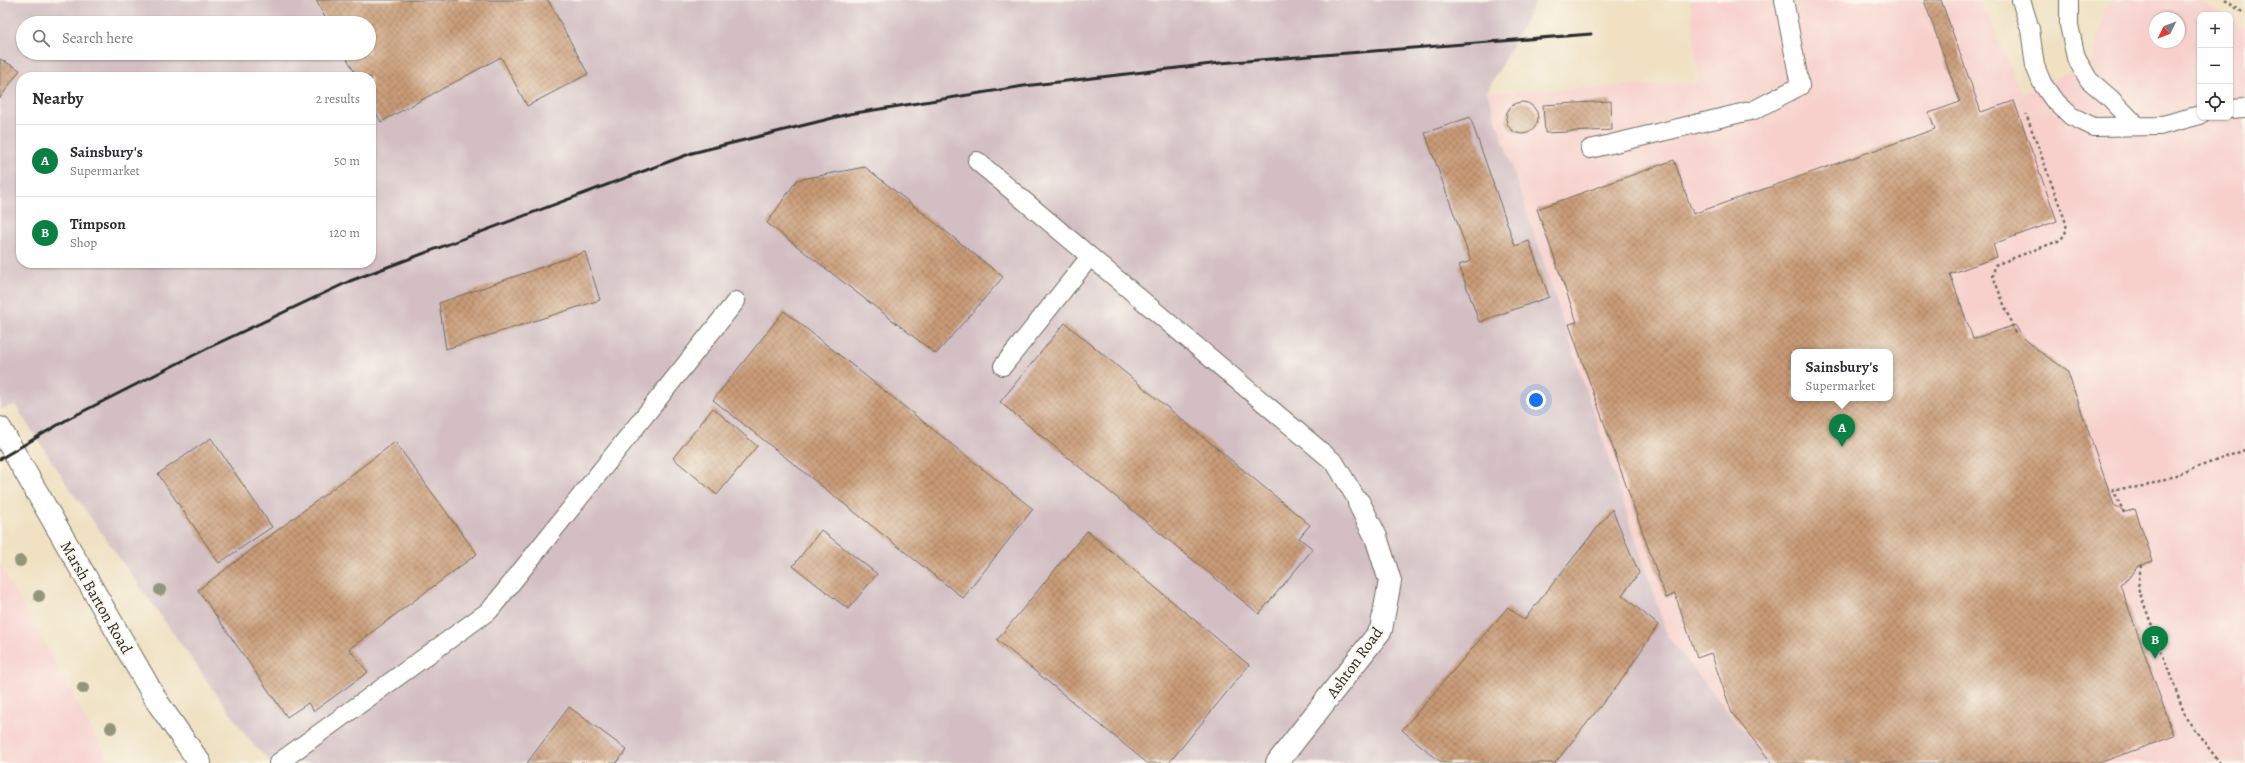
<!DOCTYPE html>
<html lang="en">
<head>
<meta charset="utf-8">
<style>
	:root { --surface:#fff; --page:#f7f7f7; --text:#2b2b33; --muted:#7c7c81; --line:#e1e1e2; --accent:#0b8043 }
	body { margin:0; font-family:Alegreya,serif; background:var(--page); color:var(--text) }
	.controls { position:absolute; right:12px; top:12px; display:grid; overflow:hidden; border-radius:8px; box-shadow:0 1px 3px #0004 }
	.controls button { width:36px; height:36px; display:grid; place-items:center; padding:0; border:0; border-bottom:1px solid var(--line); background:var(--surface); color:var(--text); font:20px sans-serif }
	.compass { position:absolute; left:2149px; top:12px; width:36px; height:36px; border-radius:50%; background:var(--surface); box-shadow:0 1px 3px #0004; rotate:227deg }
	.you { position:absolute; left:1536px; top:400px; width:14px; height:14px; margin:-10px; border:3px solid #fff; border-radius:50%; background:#1a73e8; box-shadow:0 0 0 6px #1a73e833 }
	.badge { display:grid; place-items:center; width:26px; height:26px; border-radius:50%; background:var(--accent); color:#fff; font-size:13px; font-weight:700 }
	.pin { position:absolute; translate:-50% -33px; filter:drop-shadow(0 1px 2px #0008) }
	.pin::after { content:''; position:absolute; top:21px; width:14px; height:12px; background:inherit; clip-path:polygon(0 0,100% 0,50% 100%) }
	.popup { position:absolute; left:1791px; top:349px; width:102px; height:52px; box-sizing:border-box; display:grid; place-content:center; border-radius:8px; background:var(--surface); filter:drop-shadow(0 1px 3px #0005); font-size:13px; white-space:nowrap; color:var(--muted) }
	.popup b { font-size:15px; color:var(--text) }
	.popup::after { content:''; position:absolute; left:50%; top:100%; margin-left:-8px; border:8px solid transparent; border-top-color:var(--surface) }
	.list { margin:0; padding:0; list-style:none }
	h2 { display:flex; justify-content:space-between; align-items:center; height:52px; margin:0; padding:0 16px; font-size:17px }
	h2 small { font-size:13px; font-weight:400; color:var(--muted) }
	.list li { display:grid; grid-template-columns:26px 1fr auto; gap:12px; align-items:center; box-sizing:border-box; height:72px; padding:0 16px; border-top:1px solid var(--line) }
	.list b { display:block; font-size:15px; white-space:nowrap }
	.list p { margin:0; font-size:13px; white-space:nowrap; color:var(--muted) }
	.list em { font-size:13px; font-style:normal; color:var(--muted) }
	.icon { flex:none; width:22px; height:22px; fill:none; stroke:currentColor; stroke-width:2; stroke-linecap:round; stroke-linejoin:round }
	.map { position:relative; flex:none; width:2245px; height:763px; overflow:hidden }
	.search { position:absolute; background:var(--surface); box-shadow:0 1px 3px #0004; left:16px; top:16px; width:360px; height:44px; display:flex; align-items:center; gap:10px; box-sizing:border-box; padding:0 14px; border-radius:22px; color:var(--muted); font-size:15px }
	.panel { position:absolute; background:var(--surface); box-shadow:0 1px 3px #0004; left:16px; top:72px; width:360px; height:196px; border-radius:16px }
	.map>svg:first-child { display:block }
	.built { fill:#f7d0cc; fill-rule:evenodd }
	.industrial { fill:#d2bec3; fill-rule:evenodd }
	.building { fill:url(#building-cross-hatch); fill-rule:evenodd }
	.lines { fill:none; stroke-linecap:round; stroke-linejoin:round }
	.service-casing { stroke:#706b60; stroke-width:20 }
	.minor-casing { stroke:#706b60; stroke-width:24 }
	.tertiary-casing { stroke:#706b60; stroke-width:24 }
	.path { stroke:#706b60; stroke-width:2.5; stroke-dasharray:3 3; stroke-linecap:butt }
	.service { stroke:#fff; stroke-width:18 }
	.minor { stroke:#fff; stroke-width:22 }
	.tertiary { stroke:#fff; stroke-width:22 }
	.rail { stroke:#2b2b2b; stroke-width:3 }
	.tree { fill:#95957b }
	.labels { text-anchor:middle; stroke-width:4; stroke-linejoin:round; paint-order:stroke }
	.street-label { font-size:16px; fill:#2b2b2b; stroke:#fbf7ec }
</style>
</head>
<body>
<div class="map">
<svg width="2245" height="763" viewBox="0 0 2245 763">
	<defs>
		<pattern id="building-cross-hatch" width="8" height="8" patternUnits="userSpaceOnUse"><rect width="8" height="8" fill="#c99b77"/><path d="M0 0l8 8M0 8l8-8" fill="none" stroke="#a37f62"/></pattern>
	</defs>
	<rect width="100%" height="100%" fill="#fbf7ec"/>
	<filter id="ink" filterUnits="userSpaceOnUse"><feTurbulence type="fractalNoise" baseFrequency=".025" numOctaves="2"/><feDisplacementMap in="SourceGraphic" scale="8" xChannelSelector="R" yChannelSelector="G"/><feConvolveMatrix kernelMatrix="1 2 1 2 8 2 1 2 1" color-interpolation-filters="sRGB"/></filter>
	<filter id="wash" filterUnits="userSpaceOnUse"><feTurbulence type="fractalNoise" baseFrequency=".012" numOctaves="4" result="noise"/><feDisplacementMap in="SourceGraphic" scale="16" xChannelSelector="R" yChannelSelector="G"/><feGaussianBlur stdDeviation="0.9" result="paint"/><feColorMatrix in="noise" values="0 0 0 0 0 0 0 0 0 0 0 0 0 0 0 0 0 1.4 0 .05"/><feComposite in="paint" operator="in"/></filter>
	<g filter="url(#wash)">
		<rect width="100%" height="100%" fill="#efe1c2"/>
		<path class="built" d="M1690 0H1977L1990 19 2022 94 2093 62 2104 8 2117 0H2200L2224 15H2200V117H2230V18L2245 28V763H1770L1668 637 1487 92 1699 83ZM2155 18H2179V42H2155ZM1794 352H1890V398H1794Z
			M0 565 111 763H0Z"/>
		<path class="industrial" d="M0 0H1536L1487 92 1668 637 1770 763H273L254 746 70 489 15 405 0 409ZM23 23H369V53H23ZM21 77H371V263H21Z"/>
		<g id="blocks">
			<path class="building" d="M316 0H548L588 74 527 106 501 57 381 122 371 103V77H357L344 53H369V23H328Z
				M1924 0H1941L1981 112 2014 101 2057 221 1993 244 1997 257 1950 274 1973 339 2015 325 2024 338 2037 350 2067 370 2114 505 2126 512 2135 509 2153 561 2138 566 2128 579 2120 584 2174 736 2099 763H1772L1732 713 1711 653 1697 658 1675 594 1666 598 1569 324 1577 322 1537 209 1674 160 1693 214 1935 129 1929 113 1960 102ZM1794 352H1890V398H1794Z
				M0 59 20 70 0 98Z
				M1611 101 1612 130 1545 133 1543 105Z
				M1506 118a16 16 0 1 1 32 0a16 16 0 1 1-32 0Z
				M1470 117 1515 246 1529 241 1549 297 1479 322 1459 265 1471 261 1425 133Z
				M865 167 1003 277 936 354 767 223 797 180Z
				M585 252 600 300 446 349 439 303Z
				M784 311 1033 509 963 598 713 400Z
				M1065 323 1310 525 1299 538 1313 549 1259 614 1000 402Z
				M713 408 757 446 717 495 673 458Z
				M211 438 272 527 219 563 158 474Z
				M395 442 477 554 349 649 368 672 314 711 308 703 287 717 198 590Z
				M1612 509 1639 573 1622 595 1658 625 1623 678 1555 763H1442L1402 730 1508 607 1524 620Z
				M821 530 877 574 848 609 793 566Z
				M1087 531 1249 665 1169 763H1147L997 640Z
				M569 707 627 750 616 763H527Z"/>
		</g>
	</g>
	<g filter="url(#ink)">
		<use href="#blocks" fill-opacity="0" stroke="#706b60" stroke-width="1"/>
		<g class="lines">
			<g class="service-casing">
				<path id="service" d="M2021 0 2030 29 2035 66 2042 83 2053 99 2071 116 2094 127 2159 126 2200 115
					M2069 0V25L2076 58 2089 80 2110 98 2137 126
					M2230 109 2245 108
					M1590 149 1754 110 1800 86 1784 0
					M977 161 1335 463 1359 503
					M1003 366 1089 258
					M278 763 490 610 736 301"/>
			</g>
			<g class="minor-casing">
				<path id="minor" d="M1277 763 1381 630 1390 581 1376 537 1359 503"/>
			</g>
			<g class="tertiary-casing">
				<path id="tertiary" d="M0 428 158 703 200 763"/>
			</g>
			<path class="path" d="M2225 0 2245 14
				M2015 333 1993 276 1995 265 2058 241C2065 236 2067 232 2066 223L2026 114
				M2124 513 2113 489 2143 487 2245 450
				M2141 565 2138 588 2186 718 2220 763"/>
			<use href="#service" class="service"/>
			<use href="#minor" class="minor"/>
			<use href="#tertiary" class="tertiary"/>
			<path class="rail" d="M0 459 68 419 212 346 350 281 692 153 849 114 1024 86 1220 63 1591 34"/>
		</g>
		<g class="tree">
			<circle cx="20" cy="561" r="6"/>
			<circle cx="160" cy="590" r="6"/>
			<circle cx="39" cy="596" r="6"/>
			<circle cx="83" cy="688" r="6"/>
			<circle cx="111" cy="728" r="6"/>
		</g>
	</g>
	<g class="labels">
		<g class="street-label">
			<text transform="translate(97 597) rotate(60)" y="6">Marsh Barton Road</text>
			<text transform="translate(1354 662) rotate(-54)" y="6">Ashton Road</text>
		</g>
	</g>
</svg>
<div class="controls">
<button>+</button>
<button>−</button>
<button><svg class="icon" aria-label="locate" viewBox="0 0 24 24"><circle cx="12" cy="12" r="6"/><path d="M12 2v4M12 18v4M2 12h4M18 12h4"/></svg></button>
</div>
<svg class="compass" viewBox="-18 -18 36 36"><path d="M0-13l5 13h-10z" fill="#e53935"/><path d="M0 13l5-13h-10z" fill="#7c7c81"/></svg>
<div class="you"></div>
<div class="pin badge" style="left:1842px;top:447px">A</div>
<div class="popup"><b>Sainsbury's</b>Supermarket</div>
<div class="pin badge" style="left:2155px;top:659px">B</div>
<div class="search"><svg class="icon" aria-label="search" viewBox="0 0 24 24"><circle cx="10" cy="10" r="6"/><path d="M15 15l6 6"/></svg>Search here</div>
<section class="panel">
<h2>Nearby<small>2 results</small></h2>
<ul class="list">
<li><span class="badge">A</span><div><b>Sainsbury's</b><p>Supermarket</p></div><em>50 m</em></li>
<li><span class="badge">B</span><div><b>Timpson</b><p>Shop</p></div><em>120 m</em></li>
</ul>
</section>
</div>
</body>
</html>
